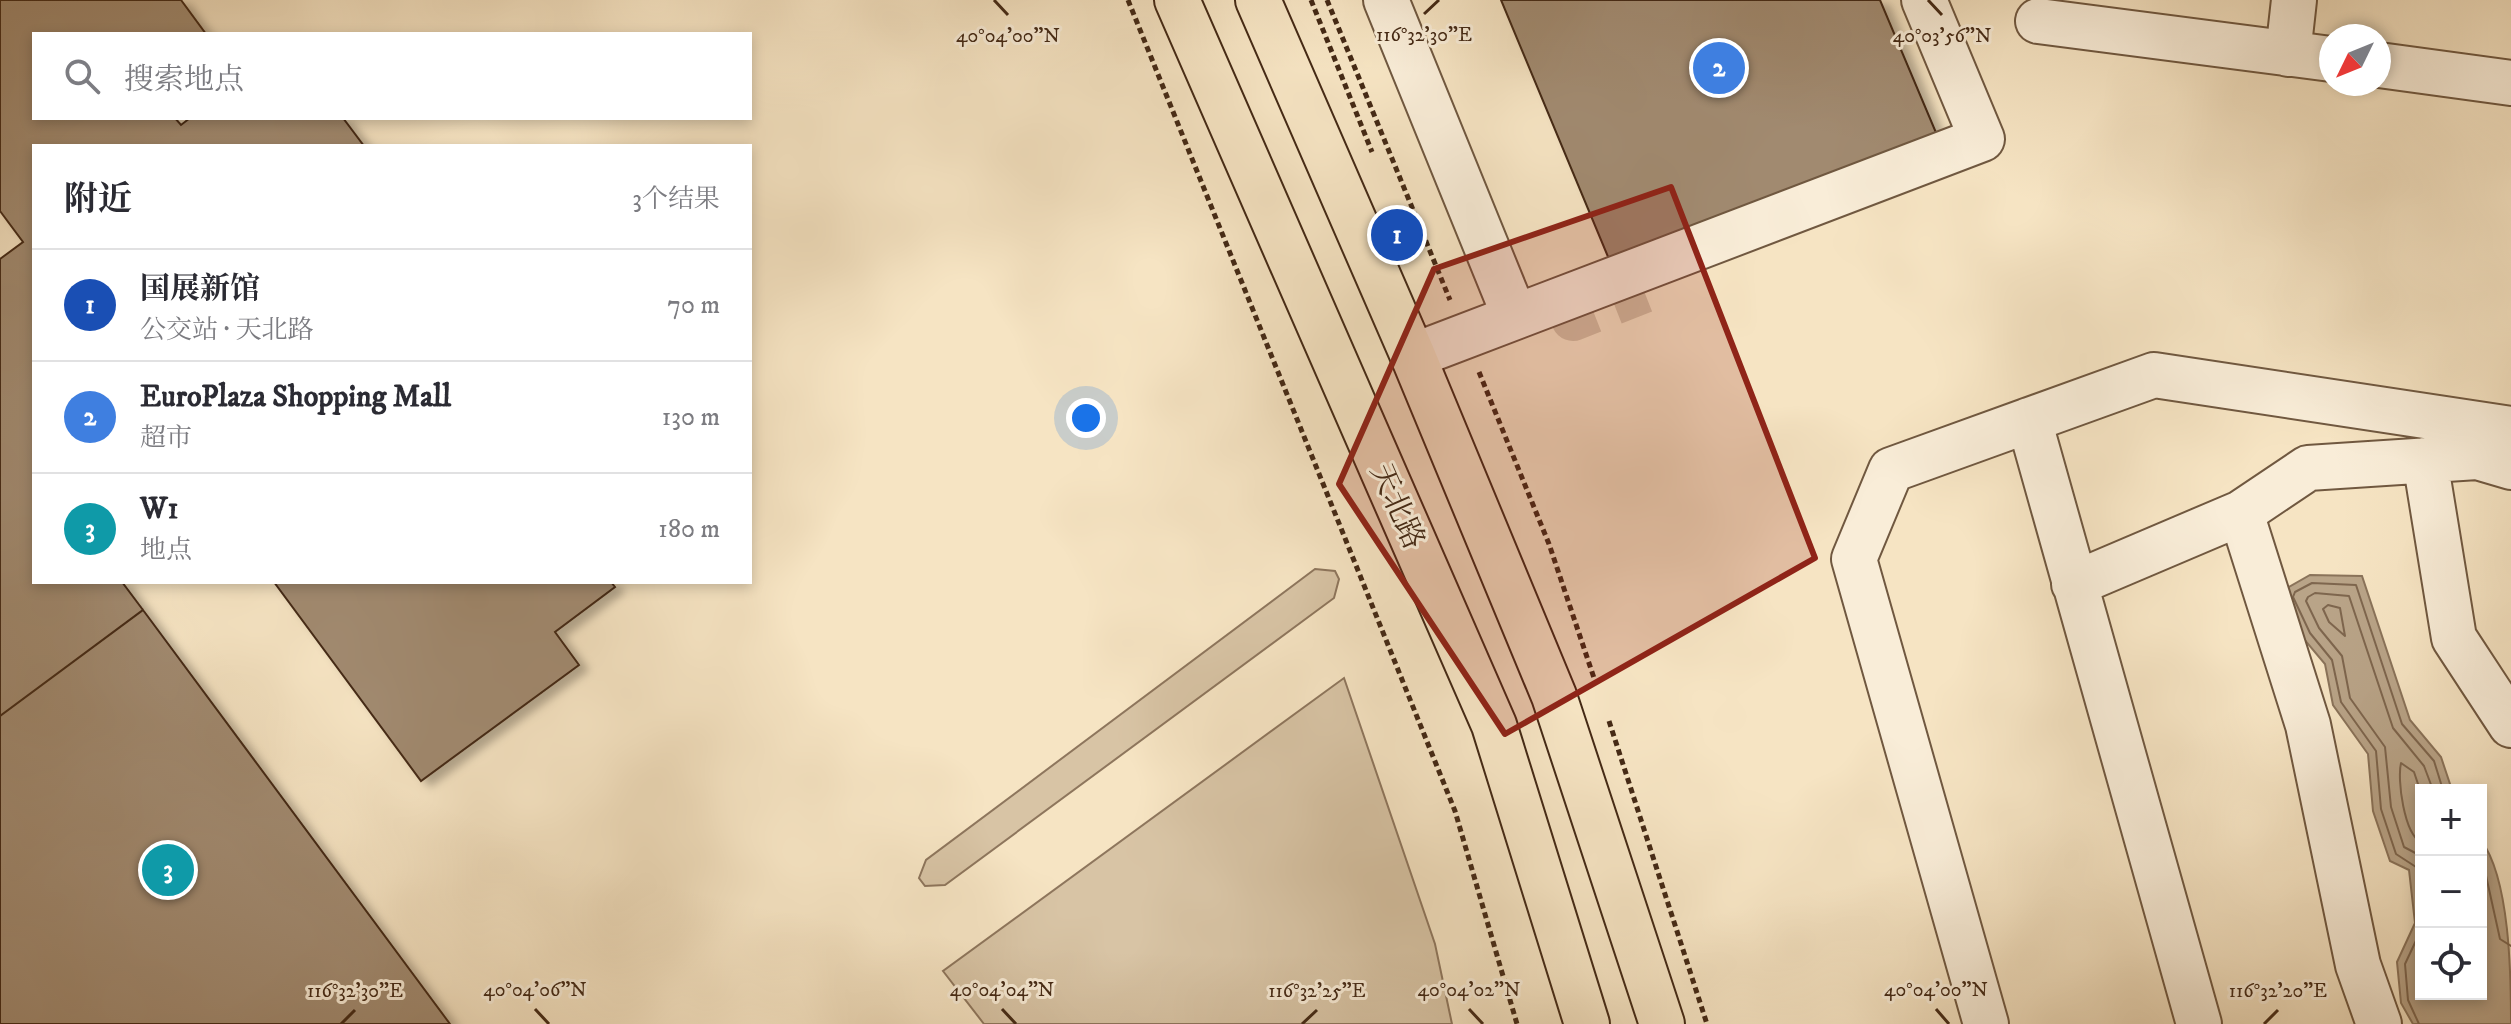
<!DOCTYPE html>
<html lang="zh">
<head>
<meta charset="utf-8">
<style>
	:root { --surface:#fff; --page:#f7f7f7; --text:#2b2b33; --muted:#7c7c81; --line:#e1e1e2; --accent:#ea580c }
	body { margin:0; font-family:"IM FELL DW Pica","Noto Serif SC",serif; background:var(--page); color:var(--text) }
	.controls { position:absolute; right:24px; bottom:24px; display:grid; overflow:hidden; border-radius:0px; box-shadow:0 4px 12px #0003 }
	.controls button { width:72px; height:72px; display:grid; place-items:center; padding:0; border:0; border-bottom:2px solid var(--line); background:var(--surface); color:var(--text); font:40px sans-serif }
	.compass { position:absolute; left:2319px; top:24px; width:72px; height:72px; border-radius:50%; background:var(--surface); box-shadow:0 4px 12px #0003; rotate:227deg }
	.you { position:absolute; left:1086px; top:418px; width:28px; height:28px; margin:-20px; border:6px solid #fff; border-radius:50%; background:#1a73e8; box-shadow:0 0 0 12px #1a73e833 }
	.badge { display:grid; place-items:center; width:52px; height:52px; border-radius:50%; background:var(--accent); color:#fff; font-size:26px; font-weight:700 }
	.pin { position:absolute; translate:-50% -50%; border:4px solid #fff; box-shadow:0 2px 8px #0006 }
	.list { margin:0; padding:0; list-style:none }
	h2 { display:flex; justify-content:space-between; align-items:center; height:104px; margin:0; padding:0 32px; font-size:34px }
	h2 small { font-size:26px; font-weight:400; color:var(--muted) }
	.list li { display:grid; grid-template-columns:52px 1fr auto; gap:24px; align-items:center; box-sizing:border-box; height:112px; padding:0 32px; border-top:2px solid var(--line) }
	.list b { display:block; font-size:30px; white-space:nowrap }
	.list p { margin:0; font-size:26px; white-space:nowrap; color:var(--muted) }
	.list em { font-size:26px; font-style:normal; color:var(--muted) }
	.icon { flex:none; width:44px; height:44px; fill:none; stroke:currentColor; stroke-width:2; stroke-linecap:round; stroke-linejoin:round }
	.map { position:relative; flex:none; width:2511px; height:1024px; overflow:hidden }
	.search { position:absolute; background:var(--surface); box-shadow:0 4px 12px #0003; left:32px; top:32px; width:720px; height:88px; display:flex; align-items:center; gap:20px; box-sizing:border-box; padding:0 28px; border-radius:0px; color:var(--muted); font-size:30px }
	.panel { position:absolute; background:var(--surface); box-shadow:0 4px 12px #0003; left:32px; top:144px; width:720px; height:440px; border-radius:0px }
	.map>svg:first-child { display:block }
	.grass { fill:#d8c4a5; stroke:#8e765d; stroke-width:2 }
	.water { fill:#b9a488; stroke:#8a735a; stroke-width:2 }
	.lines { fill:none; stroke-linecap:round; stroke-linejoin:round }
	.shore { stroke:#7e664e; stroke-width:2 }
	.building { fill:#a18a6f; stroke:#442915; stroke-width:2; filter:url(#shadow) }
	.minor-tunnel { stroke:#d2bfa0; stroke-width:44; stroke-dasharray:44 22; stroke-linecap:butt }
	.minor-casing { stroke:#705840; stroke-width:48 }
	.major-casing { stroke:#442915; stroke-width:48 }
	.path { stroke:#442915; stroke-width:5; stroke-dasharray:6 4; stroke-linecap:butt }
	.minor { stroke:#f9edd8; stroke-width:44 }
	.major { stroke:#f6e4c3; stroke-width:44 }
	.marked { fill:#8f2418; fill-opacity:0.2; stroke:#8f2418; stroke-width:6; stroke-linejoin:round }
	.ticks { fill:none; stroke:#442915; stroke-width:3 }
	.labels { text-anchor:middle; stroke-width:6; stroke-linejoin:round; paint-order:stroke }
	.street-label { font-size:30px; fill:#442915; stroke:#f9edd8 }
	.ticks-label { font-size:20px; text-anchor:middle; fill:#442915; stroke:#f9edd8; stroke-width:6; stroke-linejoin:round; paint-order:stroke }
</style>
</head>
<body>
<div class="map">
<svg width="2511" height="1024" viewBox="0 0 2511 1024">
	<defs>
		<filter id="shadow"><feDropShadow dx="9" dy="5" stdDeviation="4" flood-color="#0004"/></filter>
	</defs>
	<rect width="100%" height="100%" fill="#f6e4c3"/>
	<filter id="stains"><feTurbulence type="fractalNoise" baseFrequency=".0025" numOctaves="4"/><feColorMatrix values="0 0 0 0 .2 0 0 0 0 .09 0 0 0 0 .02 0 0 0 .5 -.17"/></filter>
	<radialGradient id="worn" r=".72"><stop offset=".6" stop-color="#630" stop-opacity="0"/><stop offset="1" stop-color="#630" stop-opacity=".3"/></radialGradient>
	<path class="grass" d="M1315 569 1335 571 1339 579 1334 598 945 885 925 886 919 878 926 860Z
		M1344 678 1435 944 1452 1024H984L943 971Z"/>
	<path class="water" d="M2310 575 2362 576 2410 720 2441 757 2452 790H2421V994H2481V840C2510 879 2511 975 2511 1024H2413L2401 1003 2397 962 2415 923 2409 870 2390 861 2373 811 2368 754 2333 705 2325 664 2303 638 2282 591Z"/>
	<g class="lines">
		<path class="shore" d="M2328 605 2340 608 2345 636 2329 622 2323 609Z
			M2421 793 2414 772 2401 763C2397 779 2404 834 2421 842
			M2481 853 2500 939 2511 946
			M2421 856 2404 847 2391 807 2385 747 2350 698 2342 656 2319 628 2306 601 2308 597 2315 593 2349 596 2393 728 2424 766 2433 790
			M2421 903 2416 867 2396 854 2381 809 2376 751 2341 702 2332 660 2310 633 2293 597 2295 592 2312 583 2356 585 2402 724 2434 761 2443 790
			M2419 1024 2408 1000 2405 964 2421 930"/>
	</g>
	<path class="building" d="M0 0H181L206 34H34V118H175L181 125 190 118H343L364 146H34V582H122L143 610 0 716V259L23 242 0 211Z
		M1501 0H1880L1937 135 1611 264Z
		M274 582H611L615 587 555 632 579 665 421 781Z
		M143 610 450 1024H0V716Z"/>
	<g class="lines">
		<path class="minor-tunnel" d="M1563 299 1573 319 1644 291"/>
		<g class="minor-casing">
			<path id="minor" d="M1386 0 1515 317
				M2038 21 2331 59
				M2288 54 2294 0
				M2379 65 2511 83
				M1413 356 1982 139 1924 0
				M2029 420 2199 1024
				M2425 460 2454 638 2511 725
				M2241 513 2308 468 2477 457 2511 467
				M2074 584 2241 513 2308 725 2358 965 2379 1024
				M1986 1024 1854 559 1891 470 2154 375 2511 429"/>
		</g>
		<g class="major-casing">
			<path id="major" d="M1177 0 1494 725 1587 1024
				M1258 0 1413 356 1554 696 1662 1024"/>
		</g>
		<path class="path" d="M1128 0 1455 811 1517 1024
			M1311 0 1372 152
			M1327 0 1450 300
			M1479 372 1549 544 1595 681
			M1609 721 1707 1024"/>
		<use href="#minor" class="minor"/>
		<use href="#major" class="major"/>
	</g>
	<path class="marked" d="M1671 187 1815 558 1505 734 1339 484 1434 269Z"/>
	<path class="ticks" d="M994 0 1008 15M1928 0 1942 15M1424 14 1439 0M535 1009 549 1024M1002 1009 1016 1024M1469 1009 1483 1024M1936 1009 1949 1024M341 1024 355 1010M1302 1024 1317 1010M2264 1024 2278 1010"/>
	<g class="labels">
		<g class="street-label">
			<text transform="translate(1398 506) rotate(66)" y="10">天北路</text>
		</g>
	</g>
	<g class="ticks-label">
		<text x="1424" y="41">116°32'30"E</text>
		<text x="1008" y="42">40°04'00"N</text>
		<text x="1942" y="42">40°03'56"N</text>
		<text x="535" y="996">40°04'06"N</text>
		<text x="1002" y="996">40°04'04"N</text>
		<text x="1469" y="996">40°04'02"N</text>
		<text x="1936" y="996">40°04'00"N</text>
		<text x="355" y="997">116°32'30"E</text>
		<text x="1317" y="997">116°32'25"E</text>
		<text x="2278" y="997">116°32'20"E</text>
	</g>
	<rect width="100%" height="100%" filter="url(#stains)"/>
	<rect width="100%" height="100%" fill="url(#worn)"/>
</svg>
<div class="controls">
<button>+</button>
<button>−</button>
<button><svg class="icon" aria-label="locate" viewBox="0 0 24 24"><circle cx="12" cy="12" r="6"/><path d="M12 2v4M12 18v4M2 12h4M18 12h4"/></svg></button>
</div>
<svg class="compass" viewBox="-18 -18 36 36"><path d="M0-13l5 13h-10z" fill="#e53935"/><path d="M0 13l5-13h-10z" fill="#7c7c81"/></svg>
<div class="you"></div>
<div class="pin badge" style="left:1397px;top:235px;background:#1a4fb4">1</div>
<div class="pin badge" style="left:1719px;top:68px;background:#3f7fe0">2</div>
<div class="pin badge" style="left:168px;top:870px;background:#0f9aa8">3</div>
<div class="search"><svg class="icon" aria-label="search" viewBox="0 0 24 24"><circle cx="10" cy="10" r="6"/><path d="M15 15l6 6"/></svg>搜索地点</div>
<section class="panel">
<h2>附近<small>3个结果</small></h2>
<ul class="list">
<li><span class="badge" style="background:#1a4fb4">1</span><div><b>国展新馆</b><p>公交站 · 天北路</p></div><em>70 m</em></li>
<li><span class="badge" style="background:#3f7fe0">2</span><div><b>EuroPlaza Shopping Mall</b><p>超市</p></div><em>130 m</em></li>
<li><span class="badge" style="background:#0f9aa8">3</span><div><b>W1</b><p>地点</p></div><em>180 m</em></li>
</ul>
</section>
</div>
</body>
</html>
